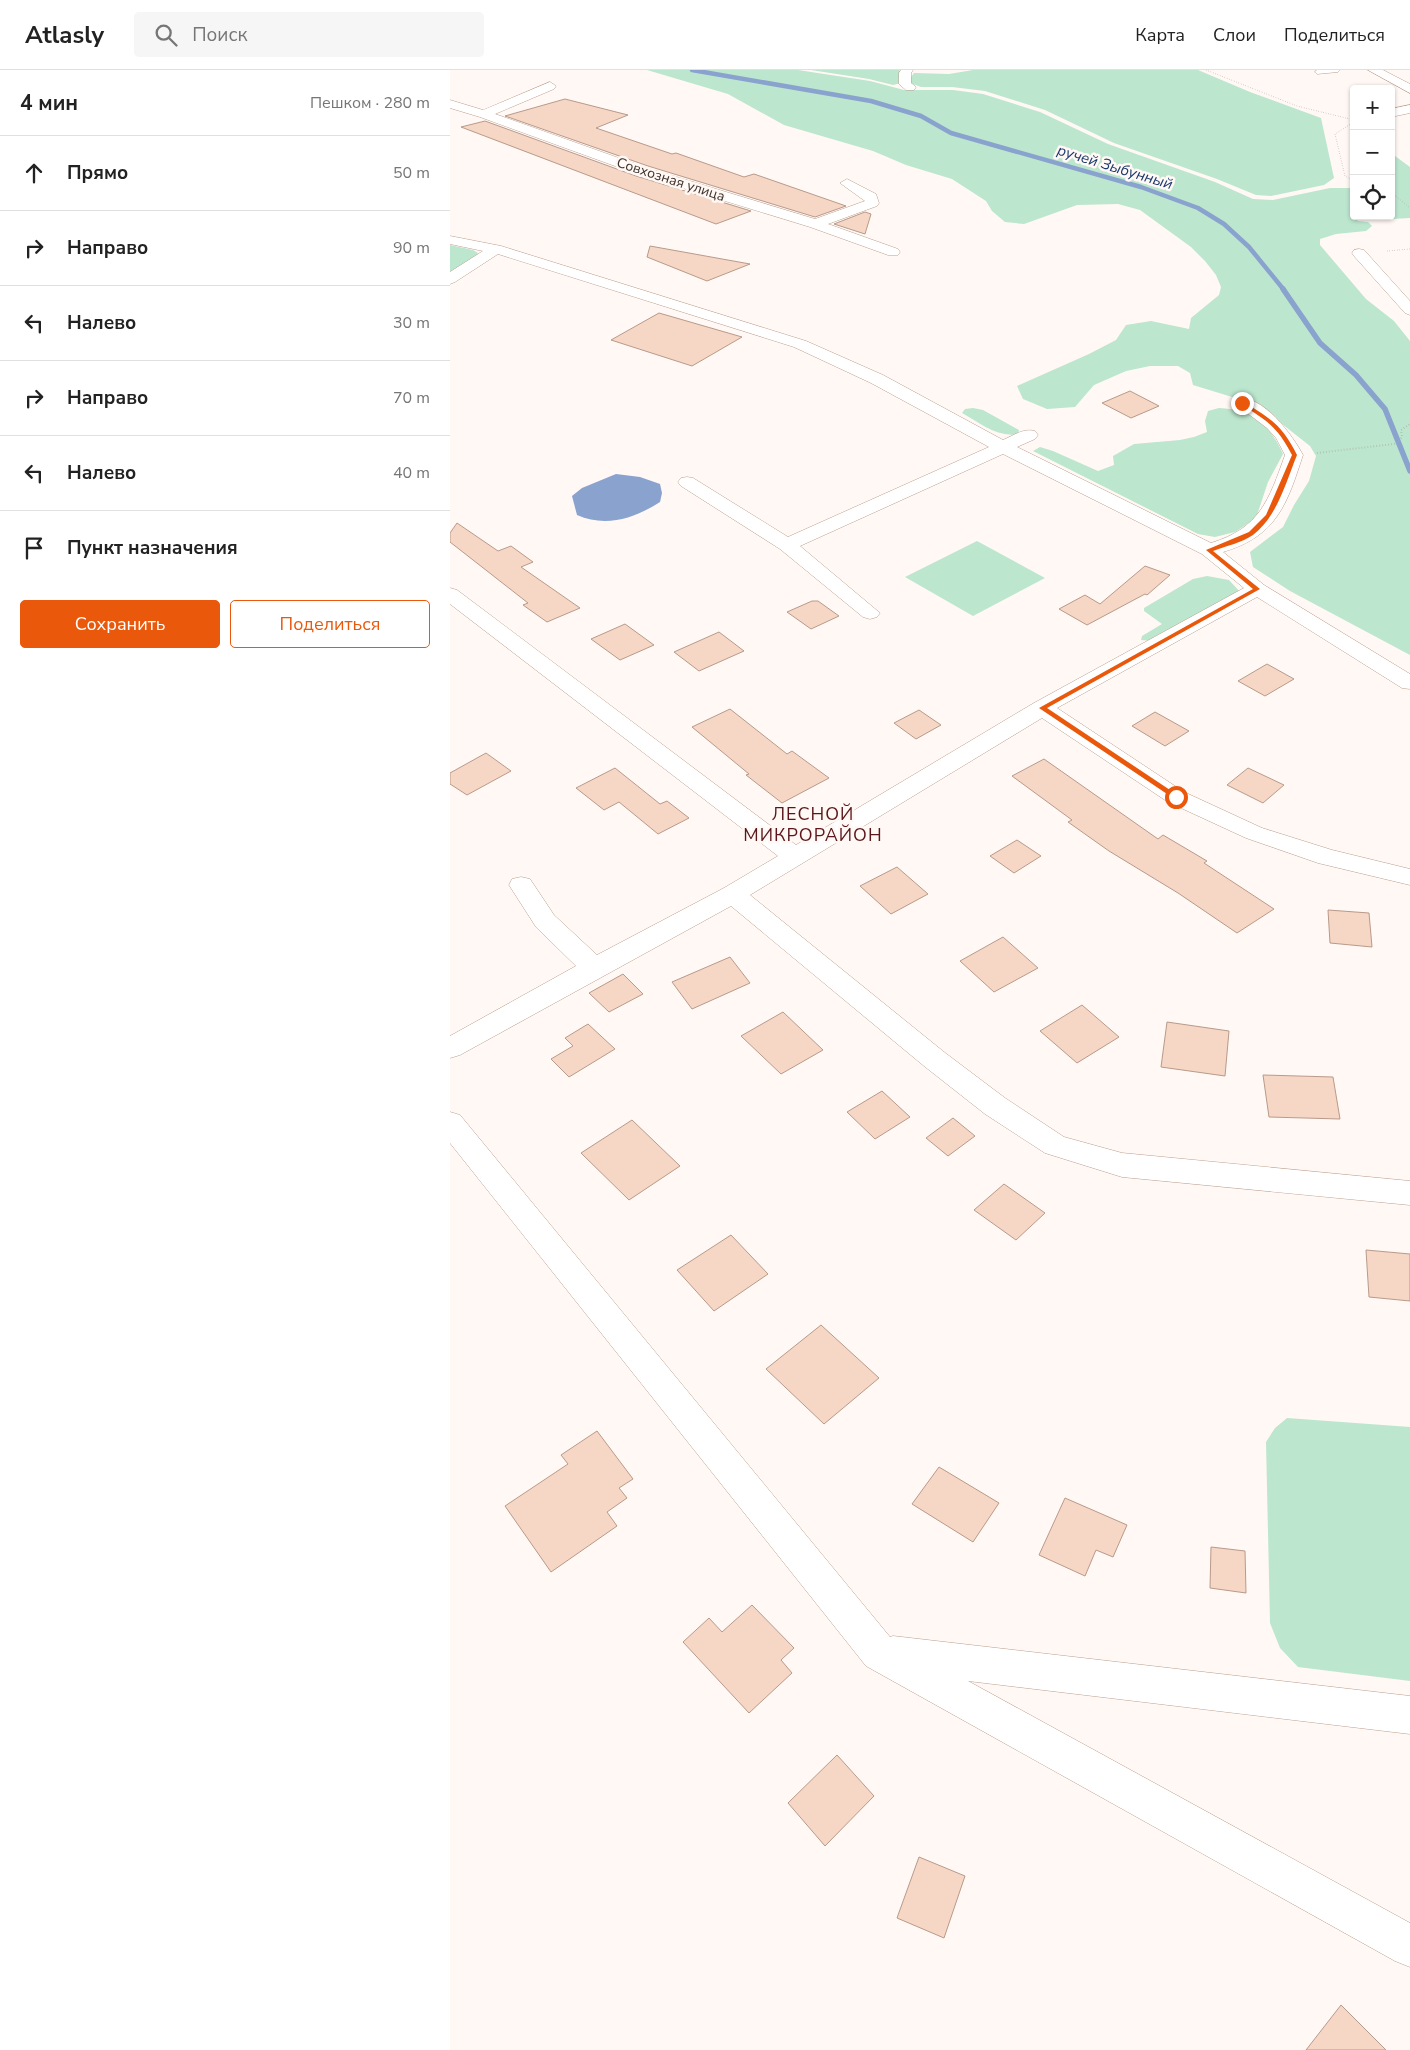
<!DOCTYPE html>
<html lang="ru">
<head>
<meta charset="utf-8">
<style>
	:root { --surface:#fff; --page:#f6f6f6; --text:#222; --muted:#767676; --line:#e0e0e0; --accent:#ea580c }
	body { margin:0; font-family:"Nunito Sans",sans-serif; background:var(--page); color:var(--text) }
	.controls { position:absolute; right:15px; top:15px; display:grid; overflow:hidden; border-radius:5px; box-shadow:0 1px 4px #0004 }
	.controls button { width:45px; height:45px; display:grid; place-items:center; padding:0; border:0; border-bottom:1px solid var(--line); background:var(--surface); color:var(--text); font:25px sans-serif }
	.stop { position:absolute; width:15px; height:15px; margin:-11px; border:4px solid #ea580c; border-radius:50%; background:#fff }
	.stop.end { background:#ea580c; border-color:#fff; box-shadow:0 1px 5px #0008 }
	.list { margin:0; padding:0; list-style:none }
	h2 { display:flex; justify-content:space-between; align-items:center; height:65px; margin:0; padding:0 20px; font-size:21px }
	h2 small { font-size:16px; font-weight:400; color:var(--muted) }
	.list li { display:grid; grid-template-columns:32px 1fr auto; gap:15px; align-items:center; box-sizing:border-box; height:75px; padding:0 20px; border-top:1px solid var(--line) }
	.list b { display:block; font-size:19px; white-space:nowrap }
	.list em { font-size:16px; font-style:normal; color:var(--muted) }
	.actions { display:flex; gap:10px; padding:15px 20px }
	.actions a { flex:1; padding:11px 0; border:1px solid var(--accent); border-radius:5px; text-align:center; font-size:18px; color:var(--accent) }
	.actions .main { background:var(--accent); color:#fff }
	.icon { flex:none; width:28px; height:28px; fill:none; stroke:currentColor; stroke-width:2; stroke-linecap:round; stroke-linejoin:round }
	.map { position:relative; flex:none; width:960px; height:1980px; overflow:hidden }
	header { display:flex; align-items:center; gap:30px; box-sizing:border-box; height:70px; padding:0 25px; background:var(--surface); border-bottom:1px solid var(--line) }
	header strong { font-size:24px }
	nav { display:flex; gap:28px; margin-inline-start:auto; font-size:18px }
	.search { width:350px; height:45px; background:var(--page); display:flex; align-items:center; gap:12px; box-sizing:border-box; padding:0 18px; border-radius:5px; color:var(--muted); font-size:19px }
	main { display:flex }
	aside { flex:1; background:var(--surface) }
	.map>svg:first-child { display:block }
	.green { fill:#bce6ce }
	.water { fill:#89a2ce }
	.lines { fill:none; stroke-linecap:round; stroke-linejoin:round }
	.stream-far1 { stroke:#89a2ce; stroke-width:4.5 }
	.stream { stroke:#89a2ce; stroke-width:5.5 }
	.building { fill:#f6d6c4; stroke:#b99a8a }
	.minor-casing { stroke:#bc9e8d; stroke-width:1 }
	.path-far1 { stroke:#ada49f; stroke-width:1; stroke-dasharray:0.5 2; stroke-linecap:butt }
	.path { stroke:#ada49f; stroke-width:2; stroke-dasharray:0.5 2.5; stroke-linecap:butt }
	.minor { fill:#fff; fill-rule:evenodd }
	.route { fill:#ea580c }
	.labels { text-anchor:middle; stroke-width:5; stroke-linejoin:round; paint-order:stroke }
	.far-street-label { font-size:14px; fill:#3f332c; stroke:#fff8f4 }
	.far-water-label { font-size:15px; font-style:italic; fill:#1c3a70; stroke:#fff8f4 }
	.neighbourhood-label { font-size:18px; letter-spacing:1px; fill:#5b161b; stroke:#fff8f4 }
</style>
</head>
<body>
<header>
<strong>Atlasly</strong>
<div class="search"><svg class="icon" aria-label="search" viewBox="0 0 24 24"><circle cx="10" cy="10" r="6"/><path d="M15 15l6 6"/></svg>Поиск</div>
<nav><a>Карта</a><a>Слои</a><a>Поделиться</a></nav>
</header>
<main>
<aside>
<h2>4 мин<small>Пешком · 280 m</small></h2>
<ul class="list">
<li><svg class="icon" aria-label="ahead" viewBox="0 0 24 24"><path d="M12 20V5M6 11l6-6 6 6"/></svg><div><b>Прямо</b></div><em>50 m</em></li>
<li><svg class="icon" aria-label="right" viewBox="0 0 24 24"><path d="M7 20v-9h11M14 6l5 5-5 5"/></svg><div><b>Направо</b></div><em>90 m</em></li>
<li><svg class="icon" aria-label="left" viewBox="0 0 24 24"><path d="M17 20v-9H6M10 6l-5 5 5 5"/></svg><div><b>Налево</b></div><em>30 m</em></li>
<li><svg class="icon" aria-label="right" viewBox="0 0 24 24"><path d="M7 20v-9h11M14 6l5 5-5 5"/></svg><div><b>Направо</b></div><em>70 m</em></li>
<li><svg class="icon" aria-label="left" viewBox="0 0 24 24"><path d="M17 20v-9H6M10 6l-5 5 5 5"/></svg><div><b>Налево</b></div><em>40 m</em></li>
<li><svg class="icon" aria-label="arrive" viewBox="0 0 24 24"><path d="M6 21V4h12l-3 4 3 4H6"/></svg><div><b>Пункт назначения</b></div></li>
</ul>
<div class="actions"><a class="main">Сохранить</a><a>Поделиться</a></div>
</aside>
<div class="map">
<svg width="960" height="1980" viewBox="0 0 960 1980">
	<rect width="100%" height="100%" fill="#fff8f4"/>
	<path class="green" d="M197 0H348L420 11 454 20H503L533 24 590 42 658 74 765 112 803 129 823 130 880 118H904V146H908L906 148 908 151 918 152 922 156 916 161 886 164 870 169V175L916 229 944 251 960 271V585L840 521 803 497 800 482 833 457 844 435 859 411 866 386 860 376 818 343 792 330 743 315 740 303 728 296H700L676 301 644 315 625 337 597 339 573 329 567 316 639 284 666 270 676 255 701 251 739 259 741 248 769 225 771 217 766 205 755 191 741 177 690 140 668 134 627 135 574 154 555 152 542 141 536 131 502 109 456 95 423 81 334 55 278 24Z
		M361 0H449L451 13 443 15 419 9Z
		M523 0H748L800 22 871 48 884 108 874 115 821 126 806 125 767 109 664 73 595 40 535 21 502 17H471L460 13 459 10 464 3 499 4Z
		M941 83 960 97V148L924 150 916 148 941 146Z
		M0 175 23 180 28 183 26 187 0 203Z
		M523 338 533 340 569 360 568 364C548 368 530 353 512 343L515 339Z
		M769 338C777 339 786 339 793 341 813 349 825 366 833 384L818 412 806 448 785 462 765 467 748 464 583 381 590 377 603 381 648 401 664 395 663 386 684 374 730 370 744 367 757 362 755 351 758 341Z
		M527 471 595 508 523 546 455 507Z
		M757 506 779 510 790 522 703 571 691 570 692 566 712 554 694 541V538L743 509Z
		M837 1348 960 1357V1611L848 1597 830 1578 820 1553 816 1372 825 1358Z"/>
	<path class="water" d="M166 404 190 407 210 414 212 423 210 432C185 448 156 458 127 445L122 426 132 418Z"/>
	<g class="lines">
		<path class="stream-far1" d="M242 0 421 31 471 46 501 63 691 117 748 138 774 154 799 177 834 220"/>
		<path class="stream" d="M833 219 870 273 906 305 935 339 960 401"/>
	</g>
	<path class="building" d="M115 29 178 45 146 58 222 84 226 83 294 107 304 104 396 136 365 147 198 96 55 46Z
		M35 51 186 106 301 141 266 154 11 57Z
		M415 142 421 144 415 164 384 154Z
		M200 176 300 194 257 211 197 187Z
		M209 243 292 267 242 296 161 270Z
		M680 321 709 336 681 348 652 333Z
		M7 453 48 481 61 476 83 492 71 497 130 538 97 552 73 535 78 533 0 472V463Z
		M695 496 720 505 697 525 695 524 637 555 609 539 635 525 650 534Z
		M362 531H368L389 546 361 559 337 542Z
		M175 554 204 575 170 590 141 569Z
		M269 562 294 581 249 601 224 582Z
		M817 594 844 609 815 626 788 611Z
		M280 639 337 684 342 681 379 708 332 733 296 705 299 704 242 657Z
		M469 640 491 655 466 669 444 653Z
		M705 642 739 661 715 676 682 656Z
		M36 683 61 701 17 725 0 714V703Z
		M594 689 708 769 713 765 757 791 754 793 824 839 787 863 728 823 659 781 618 752 622 750 562 706Z
		M165 698 210 734 217 731 239 748 208 764 169 732 154 740 126 718Z
		M798 698 834 715 813 733 777 715Z
		M567 770 591 786 564 803 540 786Z
		M447 797 478 824 441 844 410 816Z
		M878 840 919 843 922 877 880 873Z
		M553 867 588 898 544 922 510 891Z
		M280 887 300 913 242 939 222 912Z
		M173 904 193 924 159 942 139 923Z
		M632 935 669 967 627 993 590 961Z
		M333 942 373 980 331 1004 291 966Z
		M717 952 779 961 775 1006 711 997Z
		M138 954 165 979 119 1007 101 989 123 976 115 968Z
		M813 1005 883 1007 890 1049 819 1047Z
		M432 1021 460 1047 425 1069 397 1042Z
		M503 1048 525 1066 498 1086 476 1068Z
		M182 1050 230 1096 179 1130 131 1083Z
		M554 1114 595 1143 566 1170 524 1140Z
		M281 1165 318 1204 264 1241 227 1200Z
		M916 1180 960 1184V1231L919 1227Z
		M371 1255 429 1308 374 1354 316 1299Z
		M147 1361 183 1409 169 1418 177 1428 157 1442 167 1456 101 1502 55 1436 118 1394 111 1385Z
		M489 1397 549 1433 523 1472 462 1434Z
		M615 1428 677 1455 663 1487 646 1480 635 1506 589 1485Z
		M761 1477 795 1481 796 1523 760 1518Z
		M302 1535 344 1578 331 1590 342 1603 299 1643 233 1572 259 1548 272 1562Z
		M387 1685 424 1726 375 1776 338 1733Z
		M469 1787 515 1806 494 1868 447 1848Z
		M891 1935 936 1980H856Z"/>
	<g class="lines">
		<g class="minor-casing">
			<path id="minor" d="M451 0H463L461 3V13L466 17 464 20H456L449 14V3Z
				M867 0H890L888 2 867 4 865 2Z
				M918 0H933L960 14V23Z
				M100 12 106 16 104 19 45 44 197 98 365 149 415 131 390 113 397 109 426 124 429 133 427 136 378 154 448 179 450 182 448 185H438L360 157 187 104 30 47 0 38V30L33 40Z
				M960 35V43L941 47V39Z
				M0 166 51 176 356 271 433 305 553 370C564 365 574 358 585 361L588 365 585 369 567 377 761 473C810 458 819 430 835 385L826 368 817 358 784 333 787 329C812 323 843 366 853 385 837 434 827 466 773 482L814 515 960 604V619L952 618 807 527 607 638 734 722 812 758 882 780 960 799V815L868 793 796 768 718 732 592 648 300 825 494 982 555 1028 614 1067 672 1083 960 1111V1135L672 1107 595 1083 535 1044 474 996 281 836 10 985 0 988V966L126 896 86 857 59 815 62 809 71 807 80 809 104 845 147 885 274 818 328 786 0 534V518L7 520 346 775 584 633 794 518 752 484 553 384 350 476 430 543 427 547 420 549 413 547 330 479 231 416 228 412 231 408 237 407 243 408 338 467 539 377 421 313 344 277 48 184 5 212 0 214V202L33 181 0 174Z
				M909 179 914 180 960 231V245L955 243 904 186 902 183 904 180Z
				M0 1042 10 1045 440 1567 443 1566 960 1626V1664L518 1611 960 1853V1897L945 1891 416 1596 0 1073Z"/>
		</g>
		<path class="path-far1" d="M756 0 847 36 904 50
			M904 52 885 64 895 106 904 111
			M941 122 960 138
			M937 181 960 179"/>
		<path class="path" d="M867 383 944 374 950 371 952 366 951 360 960 354"/>
		<use href="#minor" class="minor"/>
	</g>
	<path class="route" d="M791 332H794C821 349 832 355 847 385 836 412 827 447 803 465 791 473 776 476 763 481L810 519 597 638 729 726 730 727 726 730 589 638 803 519 756 480 799 462 816 445 842 385C827 356 817 351 791 334Z"/>
	<g class="labels">
		<g class="far-street-label">
			<text transform="translate(221 109) rotate(18)" y="5">Совхозная улица</text>
		</g>
		<g class="far-water-label">
			<text transform="translate(665 97) rotate(17)" y="5">ручей Зыбунный</text>
		</g>
		<g class="neighbourhood-label">
			<text x="363" y="750">ЛЕСНОЙ<tspan x="363" dy="21">МИКРОРАЙОН</tspan></text>
		</g>
	</g>
</svg>
<div class="controls">
<button>+</button>
<button>−</button>
<button><svg class="icon" aria-label="locate" viewBox="0 0 24 24"><circle cx="12" cy="12" r="6"/><path d="M12 2v4M12 18v4M2 12h4M18 12h4"/></svg></button>
</div>
<div class="stop" style="left:726px;top:727px"></div>
<div class="stop end" style="left:792px;top:333px"></div>
</div>
</main>
</body>
</html>
